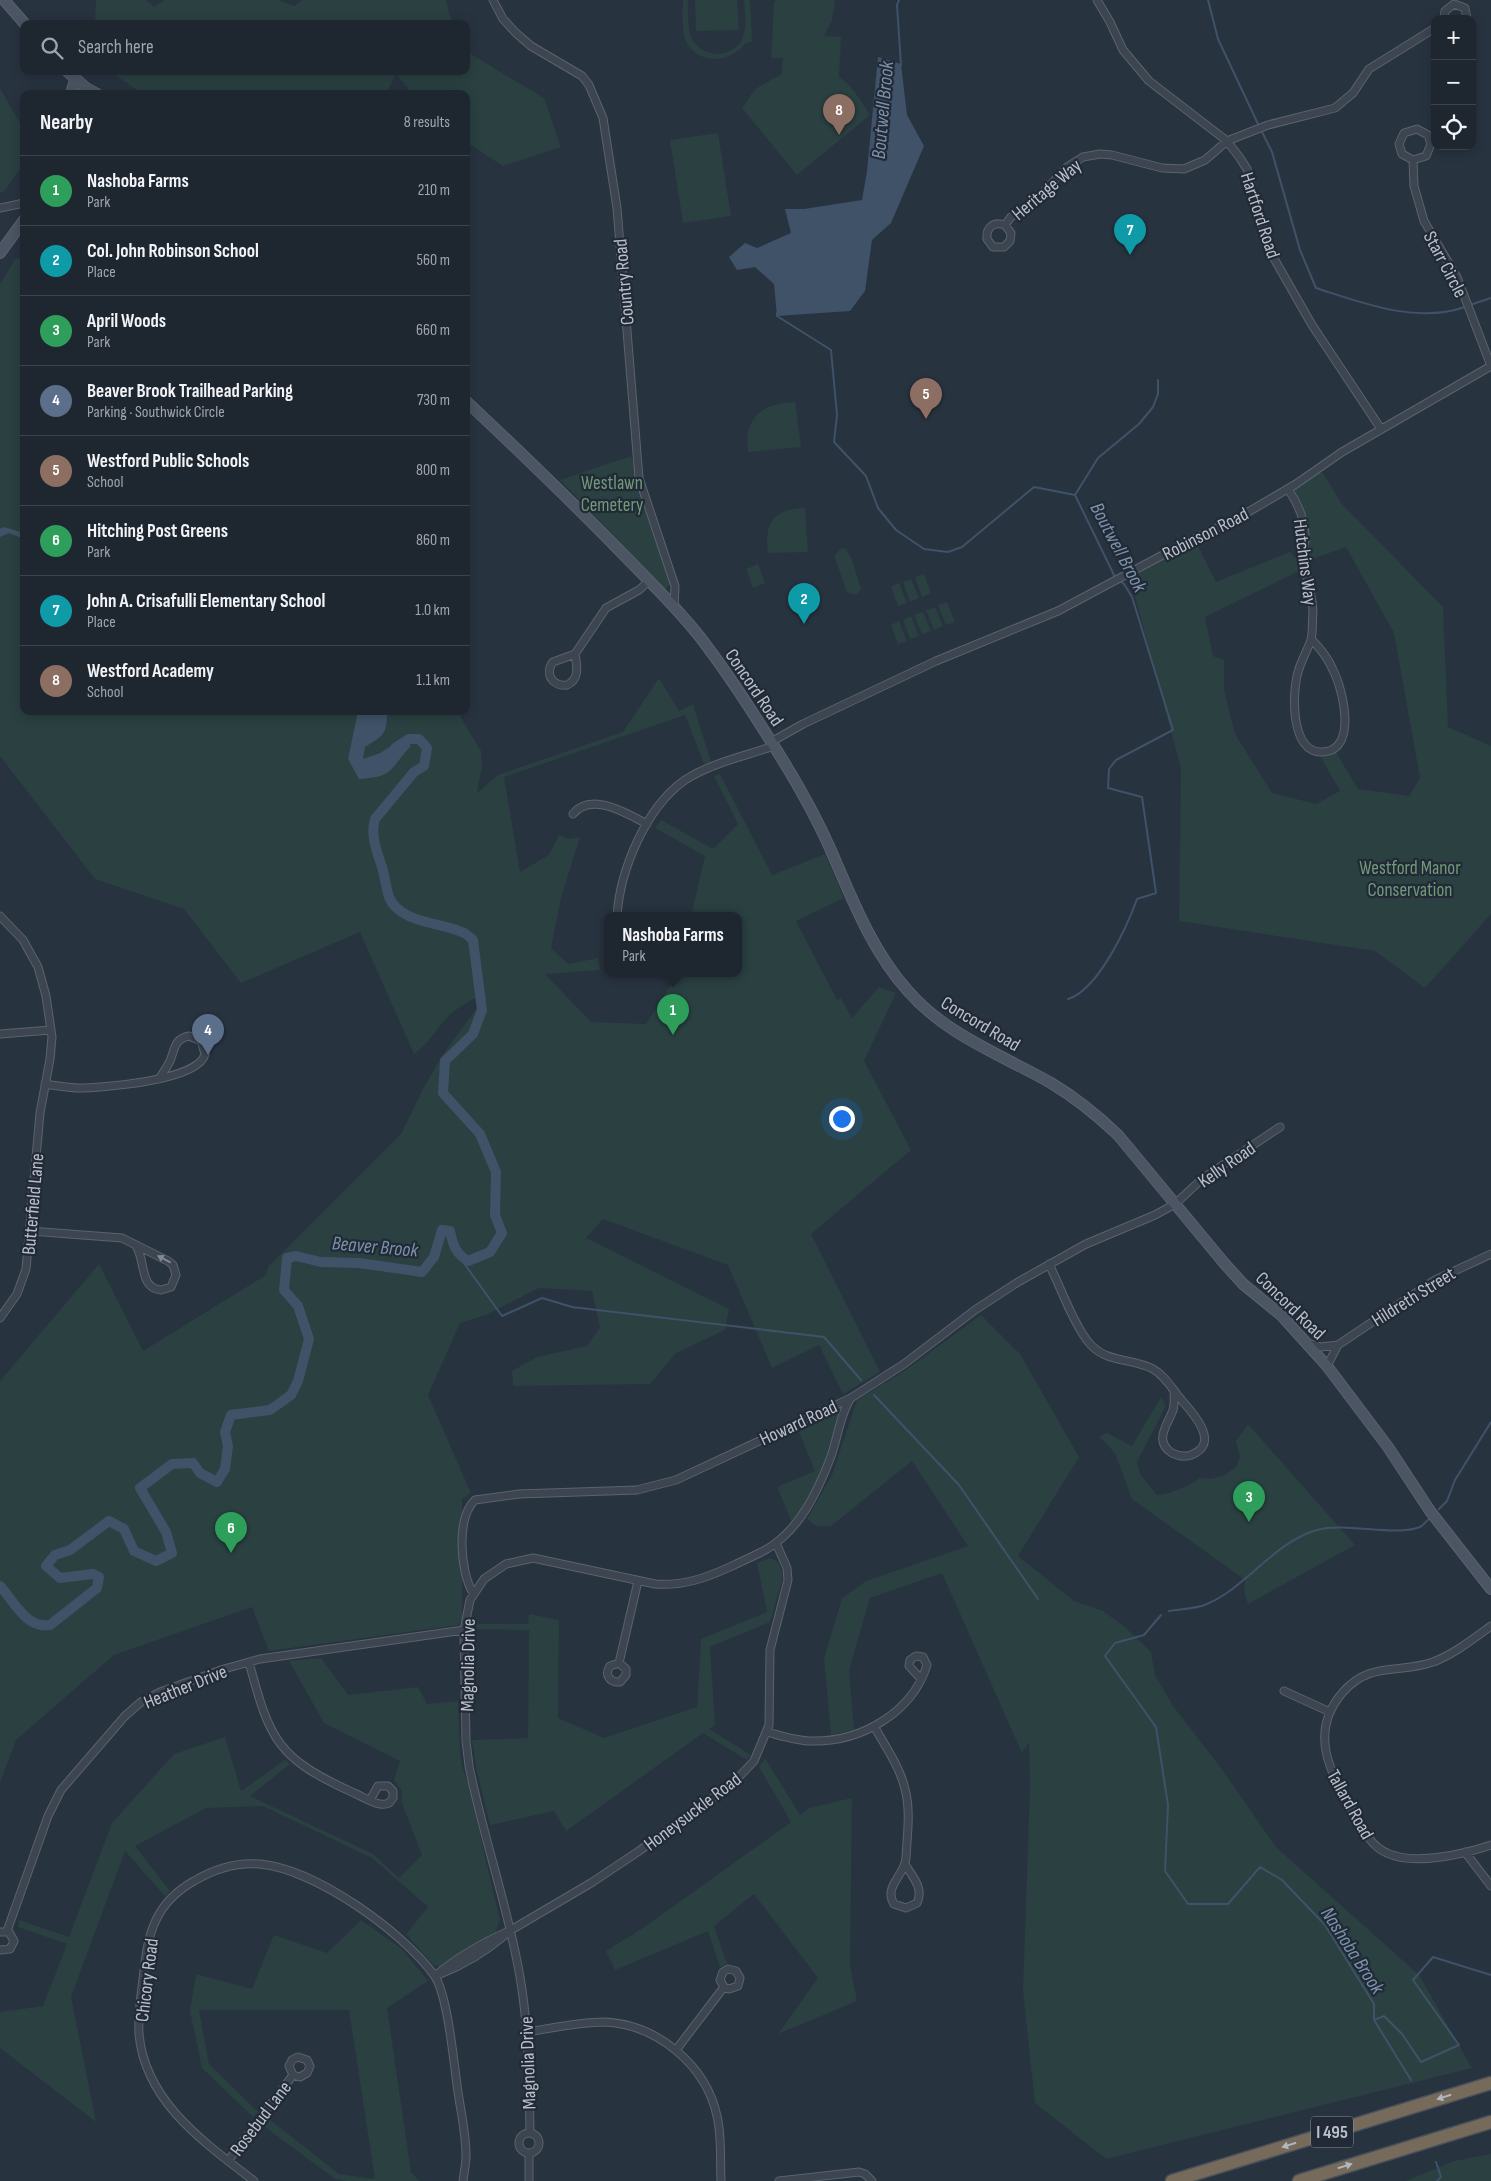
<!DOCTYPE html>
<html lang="en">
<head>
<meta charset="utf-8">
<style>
	:root { --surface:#1e2630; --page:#2b323c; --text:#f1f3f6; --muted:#a1a5ab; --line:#3c434c; --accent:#bca0f2 }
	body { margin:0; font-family:"Sofia Sans Condensed",sans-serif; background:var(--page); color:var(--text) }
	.controls { position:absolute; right:15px; top:15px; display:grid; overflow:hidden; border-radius:10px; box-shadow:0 2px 12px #0003 }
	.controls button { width:45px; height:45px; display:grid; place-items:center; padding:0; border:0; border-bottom:1px solid var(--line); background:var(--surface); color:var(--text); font:25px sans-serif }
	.you { position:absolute; left:841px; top:1118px; width:18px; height:18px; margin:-12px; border:4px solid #fff; border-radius:50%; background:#1a73e8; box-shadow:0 0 0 8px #1a73e833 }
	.badge { display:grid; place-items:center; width:32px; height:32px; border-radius:50%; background:var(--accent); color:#fff; font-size:16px; font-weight:700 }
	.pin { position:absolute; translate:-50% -41px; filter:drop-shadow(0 1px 2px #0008) }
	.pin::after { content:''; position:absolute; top:26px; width:18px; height:15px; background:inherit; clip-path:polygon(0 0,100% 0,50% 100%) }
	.popup { position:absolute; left:604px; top:912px; width:138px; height:65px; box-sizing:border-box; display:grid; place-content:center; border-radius:10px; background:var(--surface); filter:drop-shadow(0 1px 4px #0005); font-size:16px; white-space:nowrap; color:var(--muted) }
	.popup b { font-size:19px; color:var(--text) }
	.popup::after { content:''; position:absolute; left:50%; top:100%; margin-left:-10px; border:10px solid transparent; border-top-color:var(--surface) }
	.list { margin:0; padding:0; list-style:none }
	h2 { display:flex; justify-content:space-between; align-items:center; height:65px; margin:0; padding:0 20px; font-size:21px }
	h2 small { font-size:16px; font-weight:400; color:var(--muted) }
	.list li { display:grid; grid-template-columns:32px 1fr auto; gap:15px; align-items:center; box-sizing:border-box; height:70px; padding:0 20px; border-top:1px solid var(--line) }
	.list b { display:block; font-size:19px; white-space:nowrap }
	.list p { margin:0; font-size:16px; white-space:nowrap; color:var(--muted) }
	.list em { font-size:16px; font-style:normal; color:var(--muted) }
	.icon { flex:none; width:28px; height:28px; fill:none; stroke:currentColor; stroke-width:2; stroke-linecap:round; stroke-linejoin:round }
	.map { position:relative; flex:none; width:1491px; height:2181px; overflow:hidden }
	.search { position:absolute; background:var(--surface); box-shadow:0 2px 12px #0003; left:20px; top:20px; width:450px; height:55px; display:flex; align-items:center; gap:12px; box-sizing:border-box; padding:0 18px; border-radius:10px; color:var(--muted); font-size:19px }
	.panel { position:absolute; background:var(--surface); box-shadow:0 2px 12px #0003; left:20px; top:90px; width:450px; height:625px; border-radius:10px }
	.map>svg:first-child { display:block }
	.green { fill:#2a4041 }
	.water { fill:#3f5268 }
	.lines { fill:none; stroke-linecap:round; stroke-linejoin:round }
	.stream { stroke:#3f5268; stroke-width:2 }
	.river { stroke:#3f5268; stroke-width:10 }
	.street-casing { stroke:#5a636e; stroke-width:9 }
	.secondary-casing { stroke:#5a636e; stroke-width:12 }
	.highway-casing { stroke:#47505b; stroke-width:15 }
	.street { stroke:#3c4550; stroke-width:7 }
	.secondary { stroke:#4b5563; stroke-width:10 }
	.highway { stroke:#766a5a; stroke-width:12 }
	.oneway { fill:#818993 }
	.oneway2 { fill:#b2b7bf }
	.labels { text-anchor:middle; stroke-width:4.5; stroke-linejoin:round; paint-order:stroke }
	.shield { fill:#212a36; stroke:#8b939e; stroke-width:1 }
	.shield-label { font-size:18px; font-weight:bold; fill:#b9c0ca }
	.street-label { font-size:19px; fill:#b9c0ca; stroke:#212a36 }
	.park-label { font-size:19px; fill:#729a79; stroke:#212a36 }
	.water-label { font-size:20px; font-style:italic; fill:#7c92ab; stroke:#212a36 }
</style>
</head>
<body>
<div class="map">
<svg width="1491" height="2181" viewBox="0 0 1491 2181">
	<rect width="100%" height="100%" fill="#283340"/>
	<path class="green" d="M96 0H146L154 7 165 0H278L294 6 303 0H446L449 13 454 24H95Z
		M683 0H688C688 12 687 27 692 39 702 58 733 59 742 39 748 27 745 12 744 0H750L752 42 746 43C732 62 700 66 687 43 681 31 683 13 683 0Z
		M695 0H737L739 30 696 31Z
		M777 0H835L832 20 824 36 841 37 839 77C853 86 861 101 870 115L797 175 742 108 755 89 782 74 783 58H771L774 2Z
		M466 45 472 55 544 98 561 147 503 166 466 142V94H413L396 74 386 94H143L109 71H466Z
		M0 88 20 123 23 164 3 193 0 192Z
		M718 133 731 216 683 223 670 140Z
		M16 258 24 261V711H457L481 751 482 765 477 793 498 775 623 732 659 678 679 711 693 704 711 762 704 764 685 715 504 777 520 872 549 855 559 835 570 839 580 837 561 898 551 948 568 964 598 958 600 970 545 974 591 1022 646 1024 678 974H738V916H691L705 856 655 828 661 820 713 849 738 824 714 776 720 774 772 875 825 854 844 898 796 921 837 1000 841 998 852 1018 879 987 896 993 864 1061 911 1150 811 1234 880 1372 843 1394 819 1345 772 1368 728 1265 603 1219 586 1238 729 1309 725 1330 676 1353 650 1384 513 1386 512 1371 537 1357 587 1346 600 1327 592 1291 539 1288 486 1315 460 1323 428 1395 471 1493 462 1499V1619L458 1625 269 1651 252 1607 114 1655 16 1740 0 1783V1381L99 1264 143 1351 266 1275 268 1267 401 1134 422 1091 441 1057 479 1005 477 997C464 1004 452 1011 443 1022 433 1034 427 1045 414 1054L360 932 241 983 184 909 95 879 0 756V284Z
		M795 402 801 447 748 452C743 417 763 403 795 402Z
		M631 456 671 584 665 589 560 480Z
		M1319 467 1342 504 1443 607 1448 727 1491 746V914L1425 988 1375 951 1179 921 1181 769 1129 573 1194 538 1216 582 1290 552 1305 568 1205 617 1213 656 1224 660V689L1235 734 1272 793 1316 804 1340 791 1317 751 1334 749 1358 789 1409 796 1420 778 1394 633 1346 547 1304 562 1302 518 1288 489Z
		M805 508 808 552 768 553C764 522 774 509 805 508Z
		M842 548 846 549 852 560 861 589 858 594H850L847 592 835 559V554Z
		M758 564 765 583 753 588 746 569Z
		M924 574 931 593 922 597 915 577Z
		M911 579 919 598 910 602 903 582Z
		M899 583 907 603 898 606 891 587Z
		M947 602 955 622 946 625 938 605Z
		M935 607 943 626 934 630 926 610Z
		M923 612 931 631 922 634 914 615Z
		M911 616 919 636 910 639 903 620Z
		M899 621 907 641 898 644 891 625Z
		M981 1315 1020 1354 1079 1457 1018 1556 1074 1601 1103 1611 1125 1627 1151 1652 1155 1675 1173 1706 1221 1768 1276 1847 1419 1975 1472 2068 1106 2159 1035 2103 1023 1991 1030 1785 1029 1742 1022 1753 942 1573 870 1598 849 1670 854 1730 831 1735 824 1659 842 1598 866 1581 968 1546 912 1461 831 1526H816L807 1519 832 1475 857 1400 906 1370Z
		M1161 1397 1166 1406 1137 1462 1140 1474 1157 1495 1169 1493 1187 1486 1200 1478 1212 1479 1224 1475 1236 1467 1240 1457 1236 1441 1248 1424 1355 1545 1248 1604 1244 1591 1245 1580 1132 1499 1116 1456 1109 1446 1099 1437 1107 1433 1132 1446Z
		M850 1406 828 1474 794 1527 777 1487 815 1471 799 1432Z
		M770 1558 778 1562 782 1571V1581L770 1622 710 1647 715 1725 709 1729 751 1755 747 1760 703 1733 566 1831 554 1811 490 1825 477 1772 472 1740 528 1738 529 1630 473 1629V1624H528L529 1614 559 1620 558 1718 604 1738 697 1707 701 1639 767 1612 757 1563Z
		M321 1658 348 1695 418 1687 427 1704 458 1701 460 1750 462 1766 468 1783 500 1920 495 1934 440 1967 433 1965 406 1934 428 1907 372 1858 263 1806 206 1808 135 1846 170 1891 165 1896 125 1851 71 1997 96 2122 0 2048V2012L43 2006 67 1944 18 1927 19 1920 69 1937 112 1823 174 1754 225 1737 241 1791 285 1760 290 1764 250 1796 373 1854 399 1878 422 1855 401 1801 402 1791 394 1780 400 1761 324 1723 289 1661Z
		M765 1758 800 1815 809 1808 852 1798 850 1965 857 2001 778 2034 818 1978 754 1894 714 1926 727 1964 720 1967 708 1931 615 1970 606 1951 643 1928 791 1822 759 1767Z
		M361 1920 402 1949 428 1981 387 2008 411 2172 419 2181H346L335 2179 265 2127 269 2119 339 2174 375 2179 349 2010H199L209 2064 258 2112 253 2117 202 2068 190 2011 196 1974 252 1989 274 1935 327 1953Z
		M1491 2154V2181H1406L1454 2161Z"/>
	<path class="water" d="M878 57 901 64 907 115 924 146 891 223 872 240 865 291 850 311 777 316 774 284 755 267 737 270 729 257 745 243 757 248 791 233 785 209H804L862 200 867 171Z
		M4 527 24 533V539L9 533 0 537V529Z
		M358 711H387C387 735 384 735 365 747L363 759 380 753 402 739 411 746C389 769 395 777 359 779L348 759Z"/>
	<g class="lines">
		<path class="stream" d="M899 0 897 5 901 65
			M1208 0 1218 39 1258 124
			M1262 132 1272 152 1300 250 1316 288C1363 303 1416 324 1465 307
			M1470 305 1491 298
			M777 313V316L831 350 837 415 834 442 866 476 878 508 896 530 924 549 948 552 962 547 1034 487 1075 495 1115 577
			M1075 495 1098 458 1139 424 1153 407 1158 394V380
			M1068 999C1098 990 1127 927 1137 899L1156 893 1142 797 1108 788 1109 769 1116 760 1173 730 1132 597 1124 584 1119 580
			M458 1255 502 1316 542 1298 572 1307 824 1337 861 1380
			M874 1395 959 1485 1038 1599
			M1439 1509 1447 1501 1455 1480 1491 1422
			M1169 1611C1181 1609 1196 1609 1207 1604 1247 1587 1274 1542 1317 1530 1346 1522 1395 1537 1420 1527 1423 1526 1426 1521 1429 1519
			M1161 1615 1144 1635 1115 1643 1105 1656 1156 1727 1168 1805 1165 1871 1188 1904H1228L1260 1867 1282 1880 1325 1925 1374 2004V2020L1411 2080
			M1374 2020 1384 2016 1402 2034 1421 2062 1459 2045 1413 1980 1433 1957 1491 1975
			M1436 2162 1441 2177 1437 2181"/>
		<path class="river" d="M0 1586C14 1601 26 1629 50 1625L97 1588 99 1577 93 1574 60 1578 46 1566 55 1555 70 1550 109 1521 124 1529 134 1551 156 1561 172 1553 166 1532 140 1488 172 1464 193 1463 200 1473 217 1482 225 1469 228 1446 225 1432 231 1415 270 1410 291 1395 298 1381 309 1339 298 1306 284 1290 287 1258 296 1256 321 1262 359 1263 422 1272 434 1257 442 1230 450 1231C453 1245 455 1253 468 1261L490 1252 502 1233 495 1215 496 1172 480 1134 443 1093 445 1061 473 1034 482 1010 473 940C470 938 467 934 464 933 443 922 400 924 389 897 386 888 385 877 382 867 377 852 370 835 375 819L414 772 424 766 427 748 419 739H409L395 748"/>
		<g class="street-casing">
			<path id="street" d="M493 0 503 19 516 33 531 46 582 76 589 85 603 118 617 208 639 478 675 586 674 608
				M1097 0 1110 22 1123 50 1149 81 1227 141 1240 158 1247 169 1257 210 1272 255 1312 325 1381 429
				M1444 19 1445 11 1454 4 1465 8 1467 19
				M1413 160 1402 154 1399 144 1404 133 1417 129 1428 135 1431 144 1426 156 1413 160 1414 186 1424 221 1457 277 1491 366
				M0 208 24 203
				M1005 225 1011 233 1010 241 1004 247H993L987 239C986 227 994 221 1005 225L1011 217 1032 204 1067 167 1083 157 1100 154 1112 155 1162 168 1184 169 1205 160 1227 141 1268 125 1335 108 1353 93 1369 69 1435 28
				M1288 489C1297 502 1304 517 1305 534 1305 546 1303 557 1305 569 1308 584 1313 598 1313 613 1312 622 1313 632 1311 640 1307 651 1301 661 1298 672 1292 693 1290 754 1323 752 1358 750 1343 689 1333 670 1328 658 1320 648 1311 639
				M575 654C577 666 580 679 567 685 553 687 544 674 553 662L575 654 606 608 639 590 649 581
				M771 742 803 724 936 661 1058 611 1187 542 1238 518 1296 484 1342 452 1491 366
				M573 814C591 791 628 814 647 824
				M0 916 23 940 38 967 46 996 52 1037 50 1059 40 1113 26 1269 17 1294 0 1318
				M617 916C620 870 646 807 685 780 711 763 745 756 774 746
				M0 1034 51 1030
				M45 1084C56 1086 66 1087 76 1088 101 1088 199 1081 205 1054L201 1041 189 1036C174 1039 175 1049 170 1061 167 1067 163 1073 159 1079
				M30 1231 122 1238 168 1261 173 1265 176 1275 171 1287 161 1290C139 1288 146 1261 136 1246
				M1049 1264C1060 1286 1075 1328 1091 1345 1108 1363 1132 1358 1153 1369 1164 1375 1171 1387 1179 1397 1190 1410 1223 1443 1191 1455 1185 1457 1178 1456 1172 1453 1153 1441 1168 1424 1173 1410 1175 1404 1174 1397 1174 1391
				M1308 1343 1321 1347 1338 1345 1435 1280 1491 1254
				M1327 1366 1338 1345
				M473 1593C460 1572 456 1518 475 1500L519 1494 637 1490 676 1480 851 1398 904 1364 975 1310 1018 1282 1086 1244 1155 1215 1175 1204 1202 1179 1280 1127
				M1491 1626C1473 1639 1454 1654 1433 1662 1399 1674 1370 1661 1343 1692 1308 1732 1330 1772 1352 1810 1361 1826 1370 1846 1387 1853 1414 1866 1464 1854 1491 1845
				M249 1662C270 1741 277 1758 354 1793 364 1797 379 1808 389 1803L393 1798V1791L388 1786H378L370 1800
				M619 1663 626 1669V1675L620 1682C610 1683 604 1675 610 1666L619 1663 638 1581
				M1284 1691 1330 1712
				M874 1726C885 1746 900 1767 905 1789 911 1811 907 1836 906 1858 905 1875 883 1887 894 1904L906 1908 917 1903C924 1889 913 1877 906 1866
				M767 1732C782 1736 797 1741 812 1741 861 1742 912 1713 927 1665L923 1657 916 1656 910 1660 909 1666 921 1679
				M1465 1852 1491 1886
				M7 1931 48 1816 61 1790 125 1716 141 1702 160 1692 224 1669 260 1659 464 1630
				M0 1932H9L14 1941 10 1949 0 1950
				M440 1974C463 1965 486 1951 505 1935
				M435 1976C457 1957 484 1942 511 1930L591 1883 639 1851 732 1784 754 1761 769 1725 770 1650 788 1580 787 1568 776 1543
				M528 2032C553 2028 579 2022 604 2022 657 2024 706 2065 717 2116 722 2137 720 2160 721 2181
				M676 2050 724 1987 720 1980 723 1972 728 1969 736 1971 740 1978 738 1986 729 1989 724 1987
				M519 2143a10 10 0 1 1 20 0a10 10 0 1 1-20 0Z
				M530 2133C529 2081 529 2029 520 1977 508 1906 483 1837 469 1766L466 1741 464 1630 470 1600 484 1579 506 1564 533 1558 655 1584C684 1586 706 1578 732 1566 744 1560 756 1555 767 1549 799 1530 817 1493 830 1459 837 1442 840 1413 851 1398
				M529 2154V2181
				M228 2161 293 2075 289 2066 292 2060 298 2057 307 2060 310 2066 307 2073 300 2077 293 2075
				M254 2181C205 2143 145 2102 139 2034 138 2018 140 2002 142 1987 145 1964 146 1941 156 1920 164 1903 178 1890 194 1881 214 1869 237 1862 260 1864 315 1869 402 1931 434 1975 448 1994 454 2066 458 2092 461 2113 466 2134 466 2156 466 2164 464 2173 463 2181
				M779 2181 859 2172 865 2174 872 2181"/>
		</g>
		<g class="secondary-casing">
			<path id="secondary" d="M4 0 25 24
				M67 71 86 88 97 94
				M71 94 75 80
				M0 253 24 220
				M466 401C517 449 568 498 617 548 645 577 675 605 700 637 723 667 745 700 765 732 789 769 811 806 829 846 851 896 871 950 908 991 946 1035 1002 1055 1051 1083 1076 1098 1097 1115 1118 1135L1224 1263 1243 1284 1281 1315 1327 1366 1388 1447 1430 1511 1491 1589"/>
		</g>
		<g class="highway-casing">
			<path id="highway" d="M1172 2181 1491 2083
				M1299 2181 1491 2122"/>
		</g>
		<use href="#street" class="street"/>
		<use href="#secondary" class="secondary"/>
		<use href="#highway" class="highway"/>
	</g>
	<defs><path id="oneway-solid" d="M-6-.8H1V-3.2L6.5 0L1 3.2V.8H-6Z" transform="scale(1.25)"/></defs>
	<use class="oneway" href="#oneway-solid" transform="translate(164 1259) rotate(-152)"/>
	<g class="oneway2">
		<use href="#oneway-solid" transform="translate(1444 2097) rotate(163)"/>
		<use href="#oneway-solid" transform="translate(1289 2145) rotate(163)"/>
		<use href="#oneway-solid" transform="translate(1345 2166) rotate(-17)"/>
	</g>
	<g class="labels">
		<rect class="shield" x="1311" y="2116.5" width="42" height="31" rx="4"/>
		<g class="shield-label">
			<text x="1332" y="2138">I 495</text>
		</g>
		<g class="street-label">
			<text transform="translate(1046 189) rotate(-40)" y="7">Heritage Way</text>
			<text transform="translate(1261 215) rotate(72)" y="7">Hartford Road</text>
			<text transform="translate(1446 264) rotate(62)" y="7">Starr Circle</text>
			<text transform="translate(623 282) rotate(-95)" y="7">Country Road</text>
			<text transform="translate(1205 533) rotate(-27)" y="7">Robinson Road</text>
			<text transform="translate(1306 562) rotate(83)" y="7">Hutchins Way</text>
			<text transform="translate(755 687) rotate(56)" y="7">Concord Road</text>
			<text transform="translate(981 1023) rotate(31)" y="7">Concord Road</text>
			<text transform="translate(1226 1164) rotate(-35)" y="7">Kelly Road</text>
			<text transform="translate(32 1204) rotate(-85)" y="7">Butterfield Lane</text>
			<text transform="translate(1413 1296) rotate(-32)" y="7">Hildreth Street</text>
			<text transform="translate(1291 1305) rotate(44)" y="7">Concord Road</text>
			<text transform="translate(798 1422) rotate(-25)" y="7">Howard Road</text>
			<text transform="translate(467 1665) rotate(-89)" y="7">Magnolia Drive</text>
			<text transform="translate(185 1686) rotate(-22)" y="7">Heather Drive</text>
			<text transform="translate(1351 1804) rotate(61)" y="7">Tallard Road</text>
			<text transform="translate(692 1811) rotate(-37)" y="7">Honeysuckle Road</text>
			<text transform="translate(146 1980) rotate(-83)" y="7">Chicory Road</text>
			<text transform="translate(527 2063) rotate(-92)" y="7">Magnolia Drive</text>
			<text transform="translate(260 2118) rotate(-53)" y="7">Rosebud Lane</text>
		</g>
		<g class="park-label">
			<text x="612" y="489">Westlawn<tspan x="612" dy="22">Cemetery</tspan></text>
			<text x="1410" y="874">Westford Manor<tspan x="1410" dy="22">Conservation</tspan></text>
		</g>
		<g class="water-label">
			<text transform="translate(882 110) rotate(-85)" y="7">Boutwell Brook</text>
			<text transform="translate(1119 547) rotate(62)" y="7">Boutwell Brook</text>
			<text transform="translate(375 1246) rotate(5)" y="7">Beaver Brook</text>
			<text transform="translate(1353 1950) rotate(57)" y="7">Nashoba Brook</text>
		</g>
	</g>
</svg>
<div class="controls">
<button>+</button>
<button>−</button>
<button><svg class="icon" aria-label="locate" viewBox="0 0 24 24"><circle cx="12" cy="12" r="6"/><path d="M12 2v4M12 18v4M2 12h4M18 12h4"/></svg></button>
</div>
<div class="you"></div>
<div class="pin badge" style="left:673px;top:1035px;background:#2e9e5b">1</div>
<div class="popup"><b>Nashoba Farms</b>Park</div>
<div class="pin badge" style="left:804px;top:624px;background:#0f9aa8">2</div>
<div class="pin badge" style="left:1249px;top:1522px;background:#2e9e5b">3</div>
<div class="pin badge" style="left:208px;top:1055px;background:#5c6f8a">4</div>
<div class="pin badge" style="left:926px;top:419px;background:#8d6e63">5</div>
<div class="pin badge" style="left:231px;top:1553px;background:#2e9e5b">6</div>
<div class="pin badge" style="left:1130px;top:255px;background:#0f9aa8">7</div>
<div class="pin badge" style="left:839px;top:135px;background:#8d6e63">8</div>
<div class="search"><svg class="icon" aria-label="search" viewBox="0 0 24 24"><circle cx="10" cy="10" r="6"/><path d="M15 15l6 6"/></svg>Search here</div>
<section class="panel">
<h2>Nearby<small>8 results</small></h2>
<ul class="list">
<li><span class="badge" style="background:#2e9e5b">1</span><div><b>Nashoba Farms</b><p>Park</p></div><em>210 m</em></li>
<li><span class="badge" style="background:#0f9aa8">2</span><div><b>Col. John Robinson School</b><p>Place</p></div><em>560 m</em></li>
<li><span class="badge" style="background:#2e9e5b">3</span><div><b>April Woods</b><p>Park</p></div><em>660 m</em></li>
<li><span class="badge" style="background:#5c6f8a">4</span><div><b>Beaver Brook Trailhead Parking</b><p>Parking · Southwick Circle</p></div><em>730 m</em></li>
<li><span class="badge" style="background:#8d6e63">5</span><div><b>Westford Public Schools</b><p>School</p></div><em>800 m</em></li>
<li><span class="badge" style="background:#2e9e5b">6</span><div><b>Hitching Post Greens</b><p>Park</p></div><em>860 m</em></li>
<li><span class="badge" style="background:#0f9aa8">7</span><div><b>John A. Crisafulli Elementary School</b><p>Place</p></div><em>1.0 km</em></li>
<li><span class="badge" style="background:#8d6e63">8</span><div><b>Westford Academy</b><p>School</p></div><em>1.1 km</em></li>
</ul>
</section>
</div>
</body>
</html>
